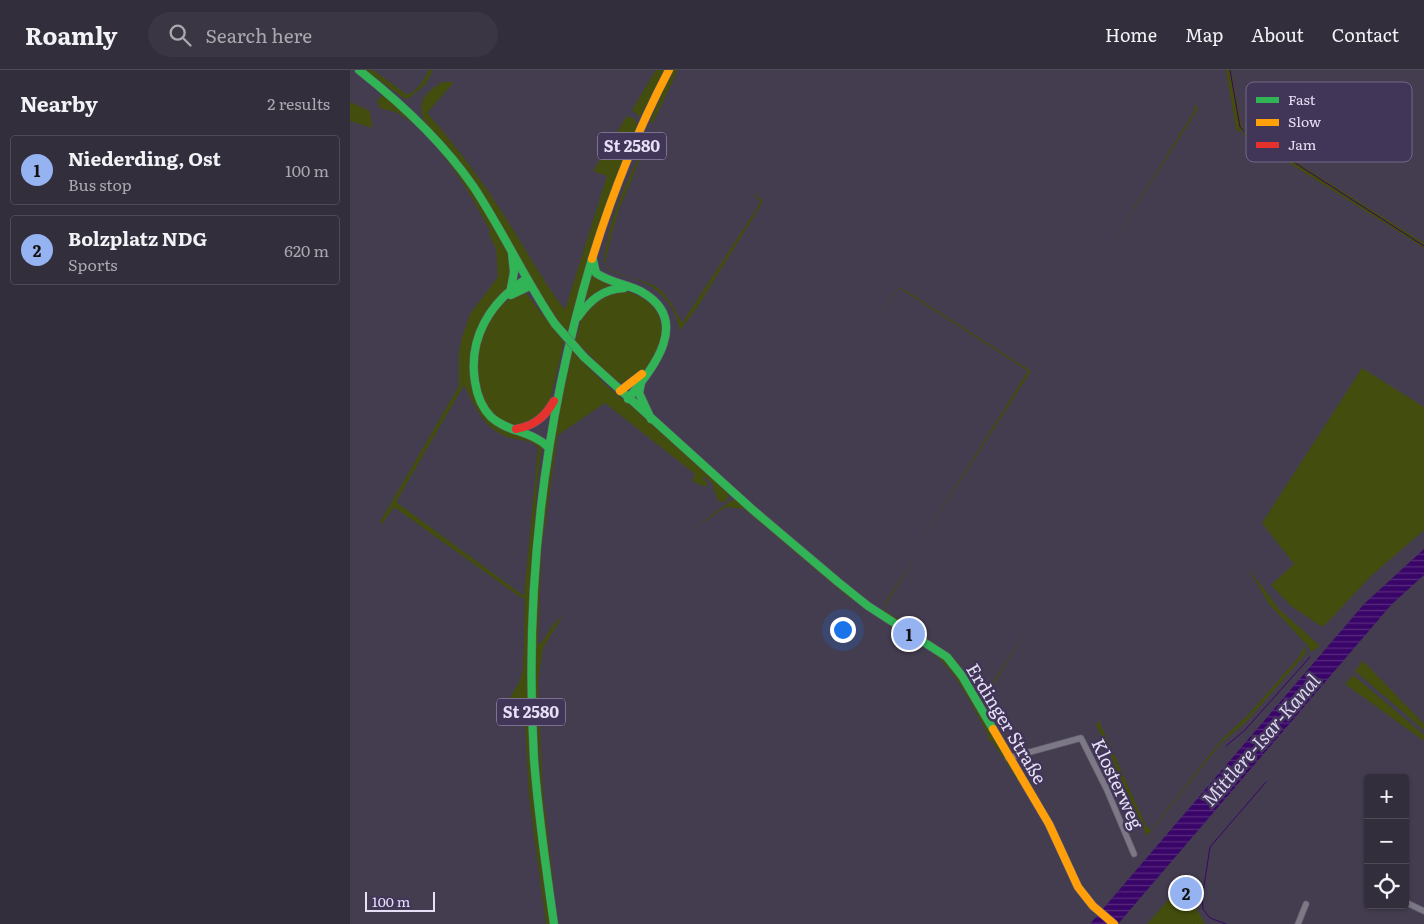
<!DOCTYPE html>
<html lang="en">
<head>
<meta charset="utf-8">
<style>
	:root { --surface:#332e3c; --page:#3b3643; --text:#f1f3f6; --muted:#a9a8af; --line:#4e4a56; --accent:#95b2f1 }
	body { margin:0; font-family:Literata,serif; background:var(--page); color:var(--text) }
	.controls { position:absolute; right:15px; bottom:15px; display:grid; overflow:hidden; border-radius:5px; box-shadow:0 1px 4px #0004 }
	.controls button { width:45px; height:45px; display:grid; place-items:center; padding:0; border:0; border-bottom:1px solid var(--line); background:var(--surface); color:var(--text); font:25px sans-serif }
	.scale { position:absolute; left:15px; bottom:12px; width:70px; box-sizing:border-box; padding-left:5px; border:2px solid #e6dff5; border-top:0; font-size:14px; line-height:18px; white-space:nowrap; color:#e6dff5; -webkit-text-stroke:4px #413558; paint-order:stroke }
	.you { position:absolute; left:492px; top:559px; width:18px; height:18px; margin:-12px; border:4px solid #fff; border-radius:50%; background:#1a73e8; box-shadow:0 0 0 8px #1a73e833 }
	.badge { display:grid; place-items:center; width:32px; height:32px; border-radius:50%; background:var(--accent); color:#111; font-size:16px; font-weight:700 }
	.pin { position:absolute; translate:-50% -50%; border:2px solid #fff; box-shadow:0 1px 5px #0006 }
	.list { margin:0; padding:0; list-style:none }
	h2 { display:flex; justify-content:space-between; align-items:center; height:65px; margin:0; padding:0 20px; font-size:21px }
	h2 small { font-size:16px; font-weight:400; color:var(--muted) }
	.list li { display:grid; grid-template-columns:32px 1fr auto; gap:15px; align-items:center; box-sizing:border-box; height:70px; margin:0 10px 10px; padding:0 10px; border:1px solid var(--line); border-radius:5px }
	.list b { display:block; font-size:19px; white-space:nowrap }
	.list p { margin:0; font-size:16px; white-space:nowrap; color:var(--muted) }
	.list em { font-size:16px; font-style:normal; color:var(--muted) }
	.icon { flex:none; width:28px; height:28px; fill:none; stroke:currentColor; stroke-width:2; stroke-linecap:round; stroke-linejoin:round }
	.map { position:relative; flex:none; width:1074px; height:854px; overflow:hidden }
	header { display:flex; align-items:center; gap:30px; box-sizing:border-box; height:70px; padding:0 25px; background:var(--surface); border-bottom:1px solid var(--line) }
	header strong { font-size:24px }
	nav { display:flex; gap:28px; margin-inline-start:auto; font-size:18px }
	.search { width:350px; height:45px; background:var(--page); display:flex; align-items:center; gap:12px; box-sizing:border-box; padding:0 18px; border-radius:28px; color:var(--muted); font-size:19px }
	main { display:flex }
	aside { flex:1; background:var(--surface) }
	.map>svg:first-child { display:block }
	.grass { fill:#434d0d; fill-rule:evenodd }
	.park { fill:url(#park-tufts) }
	.water { fill:url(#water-rules) }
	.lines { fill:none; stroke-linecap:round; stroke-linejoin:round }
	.stream { stroke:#3a0568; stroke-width:1 }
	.street-casing { stroke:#605a6b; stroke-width:7 }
	.fast-casing { stroke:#605a6b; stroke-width:9 }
	.slow-casing { stroke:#605a6b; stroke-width:9 }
	.jam-casing { stroke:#605a6b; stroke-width:9 }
	.street { stroke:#7d7886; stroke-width:5.5 }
	.fast { stroke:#30b455; stroke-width:8 }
	.slow { stroke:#ff9f0a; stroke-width:8 }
	.jam { stroke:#e5322d; stroke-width:8 }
	.fast-bridge-casing { stroke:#605a6b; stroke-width:9; stroke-linecap:butt }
	.fast-bridge { stroke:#30b455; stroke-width:8 }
	.labels { text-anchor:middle; stroke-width:5; stroke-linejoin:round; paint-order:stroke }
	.shield { fill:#413558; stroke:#b4acc6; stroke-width:1 }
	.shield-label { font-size:16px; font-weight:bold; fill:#e6dff5 }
	.street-label { font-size:18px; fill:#e6dff5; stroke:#413558 }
	.water-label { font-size:19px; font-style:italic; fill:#ddd5ef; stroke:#413558 }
	.key { fill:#413558; stroke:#736887; stroke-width:1 }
	.key-label { font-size:14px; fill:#e6dff5 }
</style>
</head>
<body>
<header>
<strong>Roamly</strong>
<div class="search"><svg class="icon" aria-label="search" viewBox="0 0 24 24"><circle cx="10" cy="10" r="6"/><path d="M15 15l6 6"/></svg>Search here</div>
<nav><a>Home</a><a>Map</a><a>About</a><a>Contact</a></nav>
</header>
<main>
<aside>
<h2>Nearby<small>2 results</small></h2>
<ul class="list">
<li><span class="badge">1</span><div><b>Niederding, Ost</b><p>Bus stop</p></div><em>100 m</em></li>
<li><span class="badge">2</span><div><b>Bolzplatz NDG</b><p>Sports</p></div><em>620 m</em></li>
</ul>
</aside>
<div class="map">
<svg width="1074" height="854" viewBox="0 0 1074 854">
	<defs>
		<pattern id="park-tufts" width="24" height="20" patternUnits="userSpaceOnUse" patternTransform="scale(1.25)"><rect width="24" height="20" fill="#434d0d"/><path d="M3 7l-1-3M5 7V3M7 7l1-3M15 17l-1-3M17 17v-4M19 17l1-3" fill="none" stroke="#5e6631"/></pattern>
		<pattern id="water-rules" width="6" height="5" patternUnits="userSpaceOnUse" patternTransform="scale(1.25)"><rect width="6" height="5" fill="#3a0568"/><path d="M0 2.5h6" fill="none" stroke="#56297e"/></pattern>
	</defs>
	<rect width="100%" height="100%" fill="#443d50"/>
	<path class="grass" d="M15 0H23L56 24 62 23 70 15 79 0H83L75 15 58 29 54 28Z
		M306 0H315L290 47 282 40Z
		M322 0H328L304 51 299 54Z
		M876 0H881L892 57 895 60 890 62 886 59Z
		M93 12H104L77 43C107 77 133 112 157 150 177 181 193 212 215 240L257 106 243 101 277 46 285 49 287 55 218 261 208 252 189 222 125 111 74 50C66 31 77 21 93 12Z
		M32 25C63 31 141 145 155 175 159 186 160 197 162 209L122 272 133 341 183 367 192 377 187 414 178 578 201 854H196L179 727 174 638 159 629 169 613 173 599 175 527 173 529 44 437 32 454 30 452 109 316V282L112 268 120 244 148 207 146 179 138 162 141 163C122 125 88 68 51 45 45 41 37 40 30 38L27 31ZM114 315C125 336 132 356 155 366 165 371 181 368 188 378L174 526 46 432Z
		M0 32 20 41 22 58 0 51Z
		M844 34 848 39 759 178 845 40Z
		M897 61 1074 173V178L893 64Z
		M295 77 270 137 261 166 255 194C263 206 294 208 308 218 319 226 325 241 332 253L411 132 402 123 411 129 413 132 346 239 330 260C316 198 261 213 254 193 256 159 277 107 295 77Z
		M241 204 264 214 235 232Z
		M548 218 555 220 681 301 568 476 678 301 551 219H548L520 260Z
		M276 221C313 232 321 260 301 292 295 302 283 308 274 314L264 310 229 274 226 285 257 316 302 353 377 422 379 426 375 432 368 431 362 413 354 407 352 408 358 414 355 417 342 411 345 404 255 333 208 365 192 476 188 572 190 575 203 555 213 545 193 578 188 611 193 722 205 826 192 752 184 575 194 429 216 304 232 247 248 227Z
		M176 223 214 272 200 330 196 340 173 356 153 353 135 334 126 305 132 260 151 235 167 224Z
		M1012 298 1074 337V460L1021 506 975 555 971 556 941 536 921 515 944 494 912 453Z
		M382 430H387L560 567 498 527 394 439 376 437 343 459Z
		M567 484 533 539 600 584 609 594 631 630 677 560 631 634 606 594 532 540 538 528Z
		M898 498 930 540 970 576 961 582 958 576 919 534Z
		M562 569H568L598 592 614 614 675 722 642 671H639L637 663C617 626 601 589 562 569Z
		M955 576 956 583 950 590 896 652 872 672 797 766 746 654 749 651 796 756 801 760 873 668 898 645 948 588Z
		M1013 591 1074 654V660L1005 601Z
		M1003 605 1074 665V671L995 614Z
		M839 806 848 813 849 833 827 854H797Z"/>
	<path class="park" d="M845 836 855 854H827Z"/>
	<path class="water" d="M1074 479V505L1041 535 768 854H740L1014 534Z"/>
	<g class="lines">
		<path class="stream" d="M880 0 890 57 894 61
			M897 62 1074 176
			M876 676 895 660 960 587
			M876 854 860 848 853 839 852 829 860 777 916 712"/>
		<g class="street-casing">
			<path id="street" d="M658 688 731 668 757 720 784 784
				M1055 832 1074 841
				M948 854 956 834"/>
		</g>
		<g class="fast-casing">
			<path id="fast" d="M9 0C52 34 92 71 123 116 153 161 175 210 205 254
				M243 190 246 203C260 213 278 214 292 222 342 251 303 298 278 329
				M176 209C140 232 118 268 125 312 127 325 132 338 141 347 157 362 182 361 198 377
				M161 218 164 202 162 183
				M161 225 180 216
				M228 247C240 230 253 219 274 218
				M234 287 403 440 488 512 518 536 597 587 612 606 643 659
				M291 313 289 323 301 349
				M204 854C196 799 188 744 184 689 174 520 194 351 242 189"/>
		</g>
		<g class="slow-casing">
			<path id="slow" d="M242 189C262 124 287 61 319 0
				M270 321 292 304
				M643 659 699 754 728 817 743 836 764 854"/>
		</g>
		<g class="jam-casing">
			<path id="jam" d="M166 359C184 356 195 347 204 331"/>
		</g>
		<use href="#street" class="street"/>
		<use href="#fast" class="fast"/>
		<use href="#slow" class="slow"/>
		<use href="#jam" class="jam"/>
		<g class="fast-bridge-casing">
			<path id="fast-bridge" d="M205 254 234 287"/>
		</g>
		<use href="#fast-bridge" class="fast-bridge"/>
	</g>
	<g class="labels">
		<g class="shield">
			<rect x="248" y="62.5" width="68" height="27" rx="4"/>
			<rect x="147" y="628.5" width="68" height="27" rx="4"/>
		</g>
		<g class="shield-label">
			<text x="282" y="82">St 2580</text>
			<text x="181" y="648">St 2580</text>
		</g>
		<g class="street-label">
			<text transform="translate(656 654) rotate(59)" y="6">Erdinger Straße</text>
			<text transform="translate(767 714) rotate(65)" y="6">Klosterweg</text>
		</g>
		<g class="water-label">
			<text transform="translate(911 670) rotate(-49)" y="7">Mittlere-Isar-Kanal</text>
		</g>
	</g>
	<rect x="896" y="12" width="166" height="80" rx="8" class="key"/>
	<rect x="906" y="27" width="23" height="6" fill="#30b455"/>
	<rect x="906" y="49" width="23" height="7" fill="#ff9f0a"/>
	<rect x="906" y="72" width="23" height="6" fill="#e5322d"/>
	<g class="key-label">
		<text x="938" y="35">Fast</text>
		<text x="938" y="57">Slow</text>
		<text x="938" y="80">Jam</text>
	</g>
</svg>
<div class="controls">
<button>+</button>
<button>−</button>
<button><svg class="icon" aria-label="locate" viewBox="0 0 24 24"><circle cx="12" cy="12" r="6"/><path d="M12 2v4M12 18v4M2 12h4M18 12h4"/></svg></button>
</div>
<div class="scale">100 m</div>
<div class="you"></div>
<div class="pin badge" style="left:559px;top:564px">1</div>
<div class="pin badge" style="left:836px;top:823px">2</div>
</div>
</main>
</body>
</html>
